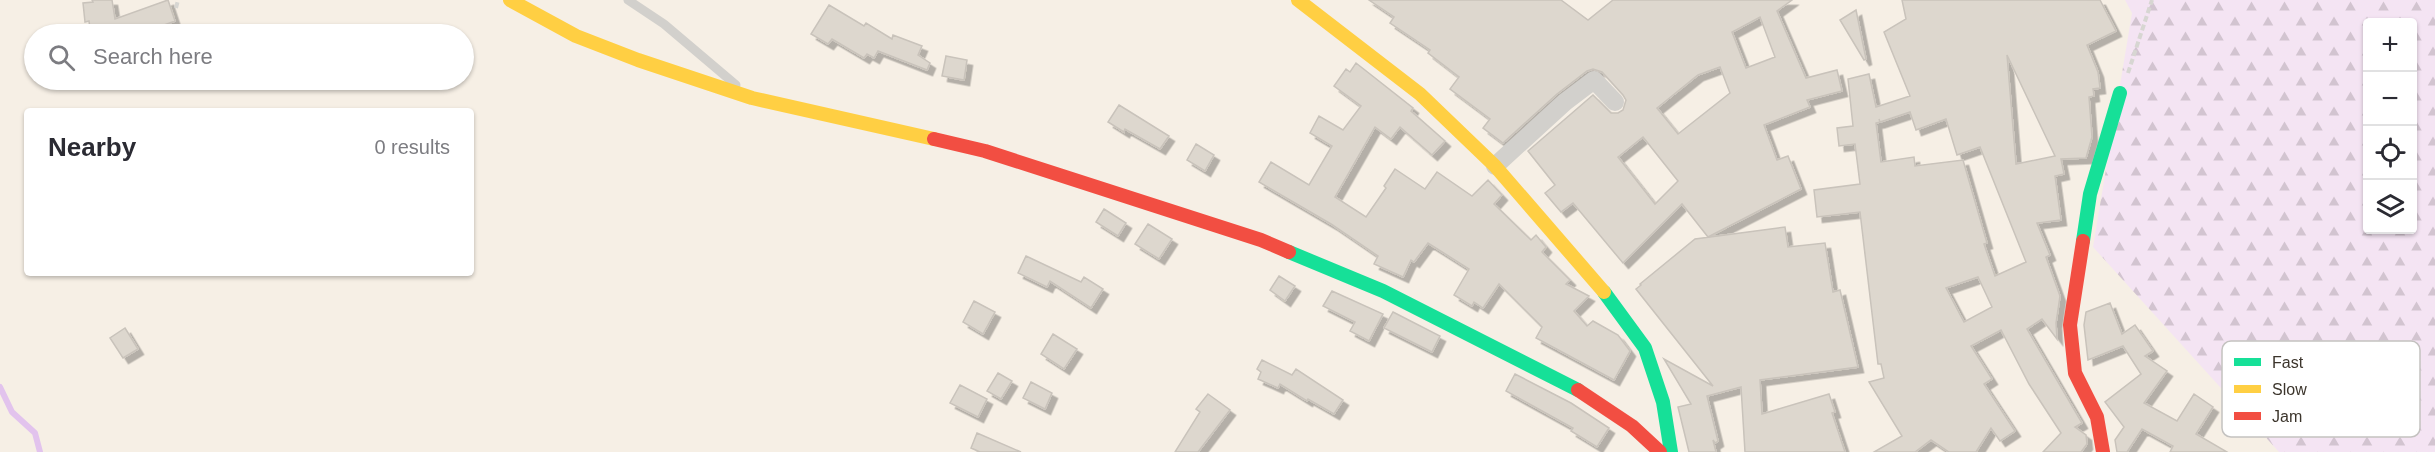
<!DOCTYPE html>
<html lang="en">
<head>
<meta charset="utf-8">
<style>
	:root { --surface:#fff; --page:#f2f2f3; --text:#2b2b33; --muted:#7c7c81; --line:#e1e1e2 }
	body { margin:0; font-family:Arial,sans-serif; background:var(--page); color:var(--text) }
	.controls { position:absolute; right:18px; top:18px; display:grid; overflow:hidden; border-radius:6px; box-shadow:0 2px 4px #0004 }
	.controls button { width:54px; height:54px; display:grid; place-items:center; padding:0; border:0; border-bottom:2px solid var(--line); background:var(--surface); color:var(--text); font:30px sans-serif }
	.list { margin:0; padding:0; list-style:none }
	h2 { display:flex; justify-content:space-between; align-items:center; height:78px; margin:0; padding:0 24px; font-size:26px }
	h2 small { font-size:20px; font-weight:400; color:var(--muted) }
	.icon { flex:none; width:33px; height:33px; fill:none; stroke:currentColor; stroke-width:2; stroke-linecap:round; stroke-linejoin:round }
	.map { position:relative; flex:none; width:2435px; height:452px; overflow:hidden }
	.search { position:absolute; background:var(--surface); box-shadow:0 2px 4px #0004; left:24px; top:24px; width:450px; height:66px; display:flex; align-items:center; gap:15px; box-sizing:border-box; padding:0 21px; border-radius:33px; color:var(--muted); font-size:22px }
	.panel { position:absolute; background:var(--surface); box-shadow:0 2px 4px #0004; left:24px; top:108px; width:450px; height:168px; border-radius:6px }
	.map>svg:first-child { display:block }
	.forest { fill:url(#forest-firs); fill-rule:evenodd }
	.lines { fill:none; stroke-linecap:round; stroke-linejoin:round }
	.stream { stroke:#e2c3ed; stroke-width:6 }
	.building { fill:#ddd7ce; stroke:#c9c3bb; stroke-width:1.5; fill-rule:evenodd; filter:url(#shadow) }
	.path { stroke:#d7d6d2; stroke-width:4; stroke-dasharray:6 3; stroke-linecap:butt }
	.lane { stroke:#d2d0cc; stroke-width:9 }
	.street { stroke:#d2d0cc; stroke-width:18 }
	.fast { stroke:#16e098; stroke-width:14 }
	.slow { stroke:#ffcf43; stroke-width:14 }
	.jam { stroke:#f24e42; stroke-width:14 }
	.key { fill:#fff; stroke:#c4c2c0; stroke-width:1.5 }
	.key-label { font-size:16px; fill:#3c352c }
</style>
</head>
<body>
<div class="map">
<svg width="2435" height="452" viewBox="0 0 2435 452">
	<defs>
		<pattern id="forest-firs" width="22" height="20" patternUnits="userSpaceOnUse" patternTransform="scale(1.5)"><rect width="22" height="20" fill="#f4e4f3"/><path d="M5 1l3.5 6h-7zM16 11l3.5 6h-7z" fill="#d2c4d0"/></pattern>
		<filter id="shadow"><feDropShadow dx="5.5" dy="5.5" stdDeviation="0" flood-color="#0004"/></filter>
	</defs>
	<rect width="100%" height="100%" fill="#f6efe5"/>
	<path class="forest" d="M2125 0H2435V452H2279L2093 247 2132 13ZM2368 22H2412V230H2368Z"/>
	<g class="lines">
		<path class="stream" d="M0 387 12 412 35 433 40 452"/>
	</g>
	<path class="building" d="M92 0H112L115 19 168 0 175 21 140 34H79L90 29 89 21 85 22 83 3 93 2Z
		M1369 0H1561L1588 20 1613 0H1792L1777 11 1806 78 1837 70 1842 91 1807 100 1810 107 1764 125 1777 160 1788 156 1801 189 1708 237 1682 204 1623 263 1573 203 1561 212 1545 193 1555 185 1528 151 1593 95 1611 113H1618L1623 110 1626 100 1623 95 1602 72 1593 69 1587 71 1557 94 1503 143 1483 128 1490 119 1450 89 1459 77 1428 53 1430 50 1390 23 1394 17ZM1760 17 1775 57 1746 68 1732 32ZM1720 67 1730 93 1678 134 1657 108 1698 75ZM1643 137 1678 181 1655 204 1618 157Z
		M1902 0H2100L2116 31 2087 45 2098 72 2100 88 2093 89 2094 96 2089 97 2092 137 2086 158 2061 159 2064 174 2055 176 2061 220 2037 223 2050 255 2046 257 2060 296 2056 323 2057 339 2042 319 2027 329 2082 423 2075 427 2086 435 2087 444 2081 452H2043L2061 433 2029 384 2001 330 1971 346 1992 379 1984 384 2015 431 2000 441 1991 428 1976 452H1949L1931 440 1915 452H1874L1902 436 1869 382 1884 378 1881 364H1878L1860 212 1817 217 1814 190 1860 184 1855 144 1839 146 1837 128 1853 126 1848 79 1869 74 1876 107 1910 96 1884 32 1906 19ZM2007 55 2055 156 2016 164ZM1910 112 1916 130 1946 119 1957 155 1980 147 2026 262 1995 276 1984 244 1987 243 1963 160 1915 166 1914 157 1881 162 1876 123 1880 122 1879 119 1880 122ZM1978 277 1992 307 1964 322 1946 288Z
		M829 5 864 26 866 23 892 39 893 35 922 46 918 55 930 63 927 70 878 51 874 58 867 54 864 58 832 39 828 44 811 34Z
		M1856 10 1866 59 1864 60 1840 20Z
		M946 56 967 60 964 80 942 76Z
		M1356 63 1413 108 1411 111 1445 141 1432 155 1400 127 1391 139 1375 127 1335 197 1366 217 1386 188 1384 186 1395 169 1425 189 1437 172 1472 196 1488 180 1502 195 1494 204 1531 240 1536 235 1546 247 1542 252 1570 280 1566 284 1589 296 1574 311 1587 326 1593 321 1618 335 1630 351 1614 380 1536 338 1542 327 1499 284 1483 308 1474 302 1472 306 1454 295 1469 269 1428 243 1414 262 1411 260 1403 277 1374 264 1378 256 1331 224 1259 182 1271 162 1309 185 1332 146 1310 133 1319 116 1343 130 1361 106 1334 86 1346 69 1350 72Z
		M1119 105 1169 136 1160 149 1125 129 1124 132 1108 122Z
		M1196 144 1214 155 1205 171 1187 160Z
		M1104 209 1126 223 1118 236 1096 222Z
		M1148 224 1172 239 1159 259 1135 244Z
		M1785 227 1788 247 1825 243 1833 292 1840 290 1858 367 1760 380 1762 414 1829 394 1835 412 1832 413 1845 452H1745L1741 387 1707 396 1718 441 1715 443 1713 440 1716 452H1689L1678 407 1691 404 1664 359 1713 386 1636 289 1641 285 1640 284 1695 239Z
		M1026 256 1081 282 1084 277 1103 289 1091 308 1050 281 1047 287 1018 273Z
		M1279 276 1295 286 1285 301 1270 290Z
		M1332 291 1383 314 1369 341 1350 331 1355 322 1323 306Z
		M974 301 995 312 983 334 963 322Z
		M2110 303 2122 334 2135 325 2153 351 2145 356 2167 371 2144 403 2177 421 2194 394 2213 407 2196 434 2227 452H2170L2173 446 2142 429 2127 452H2117L2115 440 2124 427 2105 402 2141 374 2123 346 2088 360 2084 325 2086 312Z
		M1393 312 1440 336 1432 352 1384 328Z
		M125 328 138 349 123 358 110 338Z
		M1053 334 1077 349 1064 369 1041 354Z
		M1262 360 1292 375 1296 369 1343 400 1334 414 1308 399 1307 401 1280 384 1278 388 1258 379 1261 372 1257 369Z
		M998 373 1012 381 1001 399 987 391Z
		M1515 374 1571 403 1609 428 1597 447 1571 431 1573 428 1506 391Z
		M1031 382 1052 393 1045 409 1023 398Z
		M960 385 987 399 978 417 950 403Z
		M1208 394 1230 410 1198 452H1175L1200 412 1196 409Z
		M977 433 1021 452H980L971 448Z"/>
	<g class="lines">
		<path class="path" d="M176 8 178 0
			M2128 73 2152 0"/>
		<path class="lane" d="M628 0 664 24 736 85"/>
		<path class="street" d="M1495 166 1565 102 1594 80 1615 102"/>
		<path class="fast" d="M2083 241 2090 194 2120 93
			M1289 252 1383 291 1578 390
			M1604 292 1645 348 1663 402 1671 452"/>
		<path class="slow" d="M510 0 576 36 638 60 752 98 934 139
			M1298 0 1420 94 1495 166 1604 292"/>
		<path class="jam" d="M934 139 985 151 1261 240 1289 252
			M2083 241 2070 325 2075 373 2097 417 2103 452
			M1578 390 1632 426 1660 452"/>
	</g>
	<rect x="2222" y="341" width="198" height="96" rx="9" class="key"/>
	<rect x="2234" y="358" width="27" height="8" fill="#16e098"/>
	<rect x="2234" y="385" width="27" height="8" fill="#ffcf43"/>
	<rect x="2234" y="412" width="27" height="8" fill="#f24e42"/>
	<g class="key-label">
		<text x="2272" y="368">Fast</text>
		<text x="2272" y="395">Slow</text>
		<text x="2272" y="422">Jam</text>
	</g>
</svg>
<div class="controls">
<button>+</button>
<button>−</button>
<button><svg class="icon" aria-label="locate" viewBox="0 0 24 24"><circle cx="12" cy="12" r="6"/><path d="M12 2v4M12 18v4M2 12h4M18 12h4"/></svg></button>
<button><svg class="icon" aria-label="layers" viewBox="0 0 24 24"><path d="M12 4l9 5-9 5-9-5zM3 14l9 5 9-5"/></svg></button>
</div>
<div class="search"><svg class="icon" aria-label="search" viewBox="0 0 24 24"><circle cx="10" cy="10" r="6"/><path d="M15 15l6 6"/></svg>Search here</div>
<section class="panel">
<h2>Nearby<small>0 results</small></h2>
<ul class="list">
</ul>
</section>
</div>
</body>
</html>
